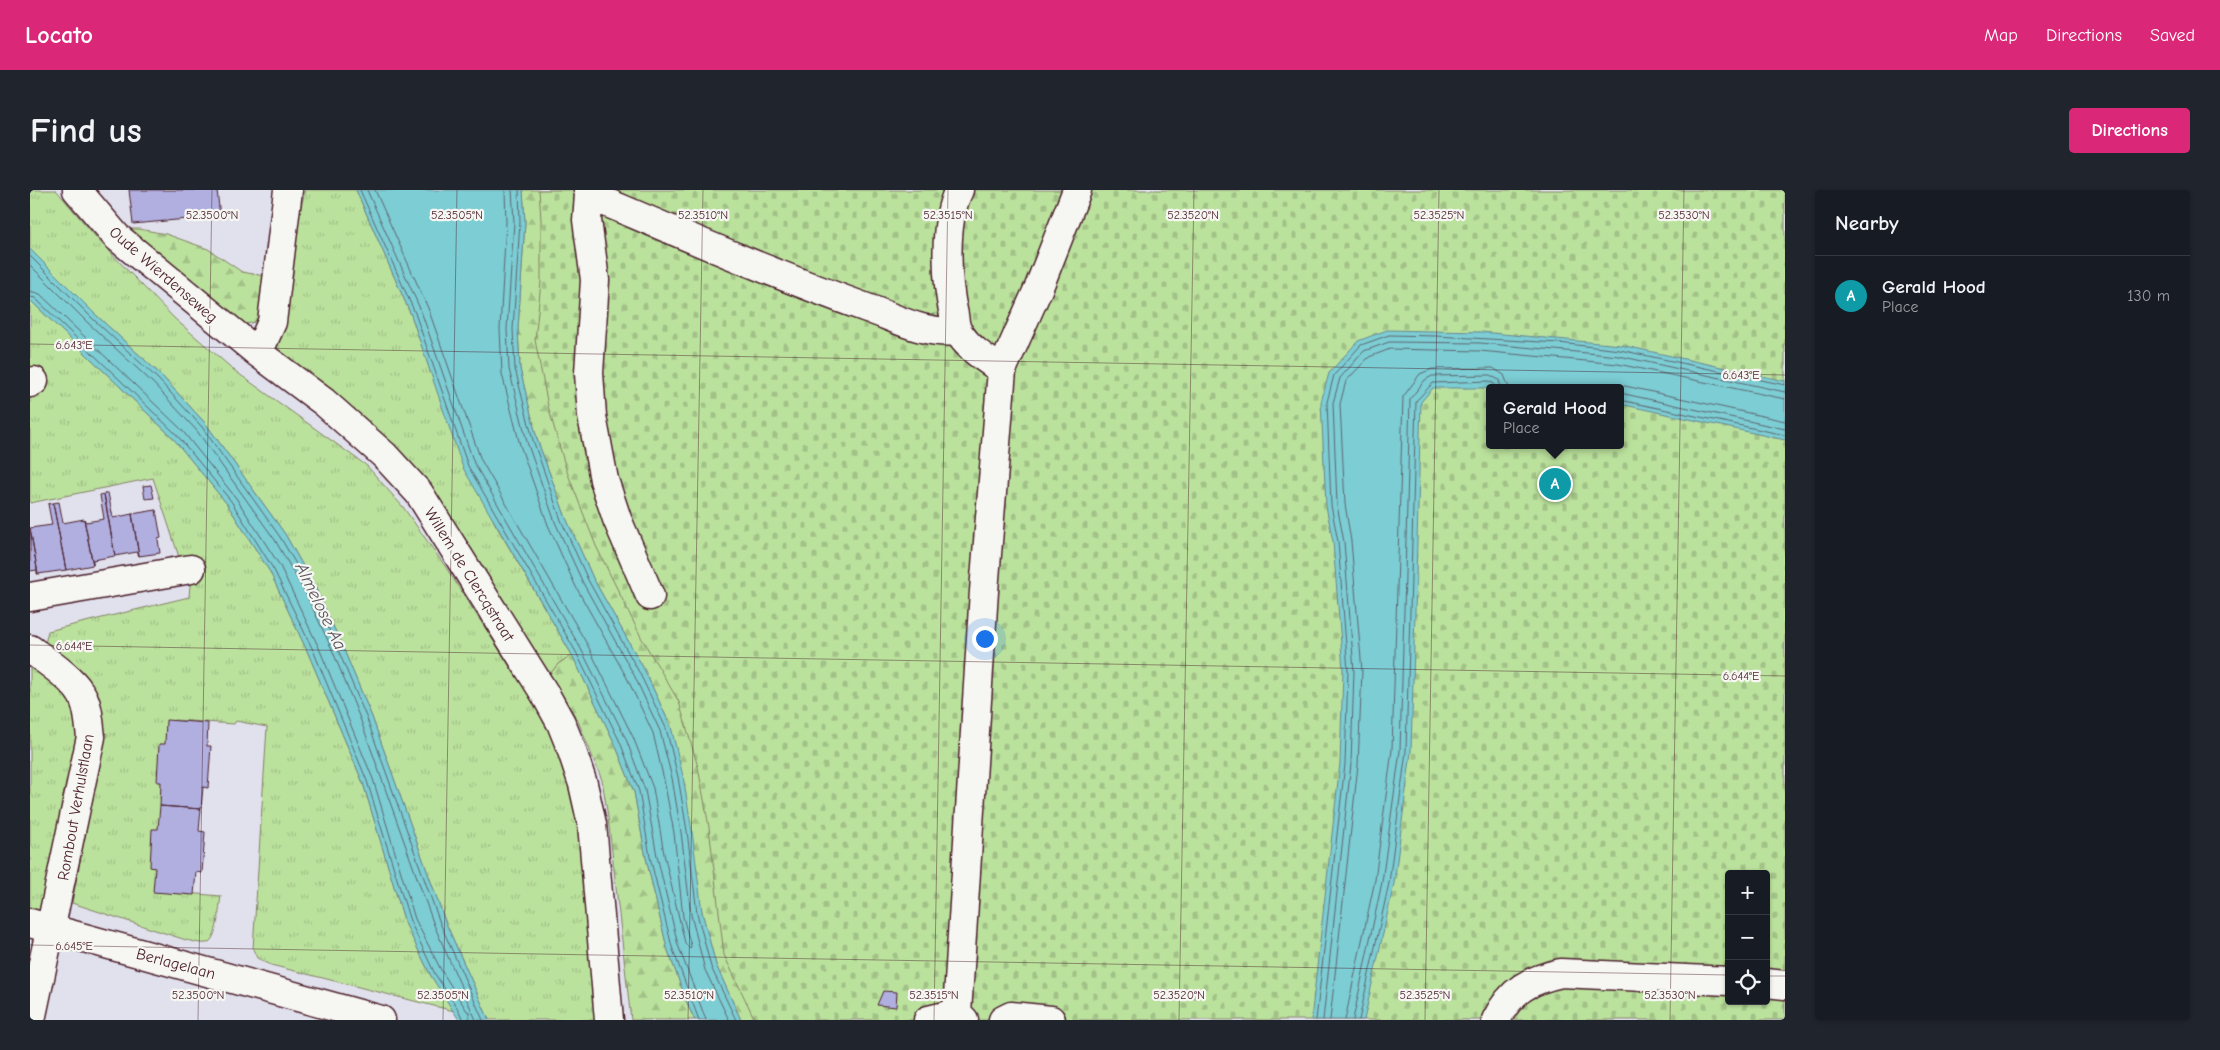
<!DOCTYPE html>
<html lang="en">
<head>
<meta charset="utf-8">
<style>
	:root { --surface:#171b24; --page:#20242c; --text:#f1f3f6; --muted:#9ea1a6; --line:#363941; --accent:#db2777 }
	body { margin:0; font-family:"Comic Neue",sans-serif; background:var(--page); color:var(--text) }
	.controls { position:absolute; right:15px; bottom:15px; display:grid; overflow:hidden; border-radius:5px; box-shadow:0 1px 4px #0004 }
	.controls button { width:45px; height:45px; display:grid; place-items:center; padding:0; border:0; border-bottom:1px solid var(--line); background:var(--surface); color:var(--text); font:25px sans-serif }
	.you { position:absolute; left:954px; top:448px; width:18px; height:18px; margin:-12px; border:4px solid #fff; border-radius:50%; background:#1a73e8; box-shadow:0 0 0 8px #1a73e833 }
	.badge { display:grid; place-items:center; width:32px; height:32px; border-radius:50%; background:var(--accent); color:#fff; font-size:16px; font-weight:700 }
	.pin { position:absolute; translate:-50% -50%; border:2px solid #fff; box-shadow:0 1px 5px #0006 }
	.popup { position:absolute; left:1456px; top:194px; width:138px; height:65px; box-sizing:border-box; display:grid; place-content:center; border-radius:5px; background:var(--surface); filter:drop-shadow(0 1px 4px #0005); font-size:16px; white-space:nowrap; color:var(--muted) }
	.popup b { font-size:19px; color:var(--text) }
	.popup::after { content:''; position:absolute; left:50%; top:100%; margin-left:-10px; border:10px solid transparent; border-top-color:var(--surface) }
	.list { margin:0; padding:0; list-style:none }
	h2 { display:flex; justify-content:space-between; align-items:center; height:65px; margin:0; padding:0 20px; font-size:21px }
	h2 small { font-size:16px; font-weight:400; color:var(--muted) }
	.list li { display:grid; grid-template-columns:32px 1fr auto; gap:15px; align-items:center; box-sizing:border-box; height:80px; padding:0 20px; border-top:1px solid var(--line) }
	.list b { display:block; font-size:19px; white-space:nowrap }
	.list p { margin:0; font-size:16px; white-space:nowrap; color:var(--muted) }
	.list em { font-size:16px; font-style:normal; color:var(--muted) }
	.icon { flex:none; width:28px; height:28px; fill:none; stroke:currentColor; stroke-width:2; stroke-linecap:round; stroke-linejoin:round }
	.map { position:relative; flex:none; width:1755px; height:830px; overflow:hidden; border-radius:5px }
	header { display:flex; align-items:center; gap:30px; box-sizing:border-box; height:70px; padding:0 25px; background:var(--accent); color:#fff }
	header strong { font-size:24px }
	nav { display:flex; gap:28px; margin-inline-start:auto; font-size:18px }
	.intro { display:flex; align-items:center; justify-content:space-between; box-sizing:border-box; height:120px; padding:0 30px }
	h1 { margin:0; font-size:35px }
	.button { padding:12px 22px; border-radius:5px; background:var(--accent); color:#fff; font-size:18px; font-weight:700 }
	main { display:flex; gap:30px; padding:0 30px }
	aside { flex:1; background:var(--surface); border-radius:5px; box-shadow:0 1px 4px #0004 }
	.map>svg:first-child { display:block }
	.grass { fill:url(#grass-tufts); stroke:#828064 }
	.forest { fill:url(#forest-firs); stroke:#828064 }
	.cemetery { fill:url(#cemetery-stones); stroke:#828064; fill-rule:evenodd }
	.water { fill:#7ccdd4; stroke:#688790 }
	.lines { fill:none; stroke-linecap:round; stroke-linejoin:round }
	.shore { stroke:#5e656f; stroke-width:1 }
	.building { fill:#b0afe0; stroke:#4a1f2b }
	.minor-casing { stroke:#4a1f2b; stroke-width:31 }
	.minor { stroke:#f6f6f2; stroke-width:28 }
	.ticks { fill:none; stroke:#4a1f2b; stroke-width:1; stroke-opacity:0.45 }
	.labels { text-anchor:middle; stroke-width:4.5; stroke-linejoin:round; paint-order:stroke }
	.street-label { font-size:16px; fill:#4a1f2b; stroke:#f6f6f2 }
	.water-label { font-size:18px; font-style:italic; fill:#59535e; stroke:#f6f6f2 }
	.ticks-label { font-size:12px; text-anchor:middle; fill:#4a1f2b; stroke:#f6f6f2; stroke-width:4.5; stroke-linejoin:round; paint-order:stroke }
</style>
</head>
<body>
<header>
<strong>Locato</strong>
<nav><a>Map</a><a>Directions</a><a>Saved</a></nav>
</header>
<div class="intro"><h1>Find us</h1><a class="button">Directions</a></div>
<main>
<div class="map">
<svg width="1755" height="830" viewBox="0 0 1755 830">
	<defs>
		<pattern id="grass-tufts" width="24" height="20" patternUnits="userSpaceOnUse" patternTransform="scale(1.25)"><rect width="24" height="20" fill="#bbe29d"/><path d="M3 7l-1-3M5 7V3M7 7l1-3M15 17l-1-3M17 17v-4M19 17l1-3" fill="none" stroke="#a2c187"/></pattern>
		<pattern id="forest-firs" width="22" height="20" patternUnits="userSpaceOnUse" patternTransform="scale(1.25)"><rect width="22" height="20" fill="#bbe29d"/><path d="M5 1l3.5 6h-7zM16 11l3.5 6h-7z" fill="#a2c187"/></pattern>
		<pattern id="cemetery-stones" width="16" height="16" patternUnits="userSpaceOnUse" patternTransform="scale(1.25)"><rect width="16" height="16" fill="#bbe29d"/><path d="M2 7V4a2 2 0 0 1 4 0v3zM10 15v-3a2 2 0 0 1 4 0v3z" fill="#a2c187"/></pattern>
	</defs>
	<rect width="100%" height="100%" fill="#e1e1ed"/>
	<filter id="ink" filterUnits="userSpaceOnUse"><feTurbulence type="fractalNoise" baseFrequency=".02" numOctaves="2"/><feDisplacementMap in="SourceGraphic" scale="10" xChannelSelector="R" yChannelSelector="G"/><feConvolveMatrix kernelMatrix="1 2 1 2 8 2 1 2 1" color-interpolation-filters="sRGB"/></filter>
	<g filter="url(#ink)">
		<path class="grass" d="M0 0H26L71 53 145 129 205 181 337 276 373 317 415 376 518 535 537 590 547 632 568 830H459L415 731 342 527 311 453 286 399 255 344 176 234 131 185 65 124 0 59Z
			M275 0H326L381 125 402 186 464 332 542 465 528 474 520 484 440 358 419 327 362 254 342 234 249 162 246 157 261 87 266 39Z
			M0 110 142 247 197 314 240 382 278 463 333 593 375 733 401 786 424 821 241 775 227 768 223 759 237 537 206 531 204 534 144 530 131 701 191 706C189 716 188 752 176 753 170 754 162 751 156 750L42 713 73 550 14 458 18 441 159 407 162 373 152 376 123 288 0 313V209L12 202 0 180Z
			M0 477 42 508 51 554 13 727 0 723Z"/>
		<path class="forest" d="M493 0H531L783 830H711L686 775 672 722 641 537 614 479 563 388 536 328 507 249 490 179 488 139 495 32Z
			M89 39H109L136 44 178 59 212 82 235 86 229 131 212 135Z
			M542 465 585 554 604 602 616 668 637 758 659 818 665 830H601L578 627 572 590 548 531 520 484 528 474Z"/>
		<path class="cemetery" d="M509 0H1755V830H725L694 765 679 637 668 577 649 512 612 449 566 356 536 279 518 216 505 150 511 92V30ZM1460 198H1590V255H1460ZM1699 684H1736V811H1699Z"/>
		<path class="water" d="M326 0H493L495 32 488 139 490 179 507 249 536 328 563 388 614 479 641 537 653 586 662 641 672 722 686 775 711 830H665L659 818 637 758 616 668 604 602 585 554 542 465 433 278 381 125Z
			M0 59 65 124 131 185 176 234 255 344 286 399 311 453 342 527 415 731 459 830H429L401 786 375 733 333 593 278 463 240 382 197 314 142 247 0 110Z
			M1357 140 1451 142 1591 155 1755 191V250L1590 214V198H1403L1391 212 1381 562 1364 694 1334 830H1281L1310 573 1313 480 1303 352 1296 316 1291 212 1299 183 1328 151Z"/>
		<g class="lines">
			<path class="shore" d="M330 0 385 123 438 276 546 462 590 552 609 601 620 667 642 757 669 830
				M337 0 391 121 444 273 551 459 596 549 615 600 627 666 648 755 676 830
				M345 0 398 118 451 270 558 456 603 547 623 598 634 664 655 753 660 759 661 756 653 727 644 643 634 590 623 543 597 488 546 397 518 335 490 255 472 184 470 139 476 32 475 0
				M482 0 484 32 477 139 479 179 497 252 525 332 553 393 604 485 630 541 642 588 651 642 661 725 675 780 699 830
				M489 0 490 32 483 139 485 179 503 250 531 330 558 390 609 482 636 538 648 587 657 641 667 723 681 777 706 830
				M0 66 62 128 128 189 172 237 250 347 282 401 306 455 337 529 410 733 453 830
				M0 75 57 132 123 193 167 241 245 350 276 404 301 457 331 531 404 735 441 819 440 822 443 823 446 830
				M0 101 10 104 151 239 206 308 250 376 289 458 343 589 385 729 411 780 437 821 439 822V830
				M0 107 5 108 146 244 201 311 244 380 283 460 337 591 380 731 405 784 428 819 433 830
				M1583 198 1595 196 1755 231
				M1590 203 1755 239
				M1590 210 1755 245
				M1286 830 1315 574 1318 481 1308 352 1301 315 1297 212 1304 185 1331 155 1359 145 1406 146 1529 153 1590 160 1755 195
				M1293 830 1321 574 1324 481 1314 352 1307 315 1303 213 1310 188 1334 161 1359 152 1450 153 1589 166 1755 202
				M1300 830 1328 575 1332 481 1321 351 1315 314 1310 214 1316 191 1339 167 1360 159 1450 161 1588 174 1755 209
				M1315 830 1345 690 1362 560 1373 207 1390 184 1402 179 1463 178 1474 185 1479 198
				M1323 830 1352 692 1370 561 1380 209 1395 190 1402 186 1460 185 1469 190 1471 198
				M1329 830 1359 693 1376 561 1386 211 1403 193 1460 191 1464 194 1465 198"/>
		</g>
		<path class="building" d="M99 0H187L190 26 103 34Z
			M121 295 124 308 115 309 113 296Z
			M78 303 83 328 102 324 109 366 107 362 85 366 74 304Z
			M74 304 85 366 63 370V375L54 329 56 332 74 329 70 305Z
			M29 312 33 333 54 329 63 375 36 380 23 313Z
			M23 313 36 380 8 384 0 338 22 335 18 314Z
			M126 320 131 348 128 349 130 363 109 366 102 324Z
			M0 338 8 384H7V380L0 381Z
			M136 530 178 533 177 556H181L178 598 173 597 171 619 130 616 131 592H127L129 554H135Z
			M130 616 171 619 169 641 175 642 172 683 166 682 164 705 123 702 125 678 120 677 122 639H128Z
			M853 801 867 802 866 817 847 815Z"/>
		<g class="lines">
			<g class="minor-casing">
				<path id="minor" d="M47 0 87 47 228 163 294 212 354 265 389 303 515 504 531 533 541 558 553 594 562 634 579 830
					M558 0 559 5C651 44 743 84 837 118 866 128 895 145 927 141
					M929 0C913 31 916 91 924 125 925 131 925 138 929 143 940 160 956 169 972 180
					M559 5 557 30 565 90 559 183 562 226 574 290 587 329 620 406
					M228 163 242 132 258 0
					M0 193 4 191
					M0 407 161 379
					M0 459C15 470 41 487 50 502 59 514 59 533 61 547L1 830
					M0 733 351 830
					M1736 793 1755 795
					M927 823 954 401 972 180 1009 97 1047 0
					M898 830 927 823 934 830
					M973 830 981 826 1021 830
					M1466 830C1481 800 1499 790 1531 783L1699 791"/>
			</g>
			<use href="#minor" class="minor"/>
		</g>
	</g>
	<path class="ticks" d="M0 154 1755 185M0 455 1755 486M0 755 1699 785M1736 786H1755M168 830 182 0M413 830 427 0M658 830 673 0M904 830 918 0M1149 830 1164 0M1395 830 1409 0M1640 830 1654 0"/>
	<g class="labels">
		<g class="street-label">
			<text transform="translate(134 84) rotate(41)" y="6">Oude Wierdenseweg</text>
			<text transform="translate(440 384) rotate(58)" y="6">Willem de Clercqstraat</text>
			<text transform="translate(45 617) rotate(-80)" y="6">Rombout Verhulstlaan</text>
			<text transform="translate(146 773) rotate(15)" y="6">Berlagelaan</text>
		</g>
		<g class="water-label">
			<text transform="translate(291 416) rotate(64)" y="6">Almelose Aa</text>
		</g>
	</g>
	<g class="ticks-label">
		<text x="182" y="29">52.3500°N</text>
		<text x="427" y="29">52.3505°N</text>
		<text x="673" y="29">52.3510°N</text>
		<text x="918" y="29">52.3515°N</text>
		<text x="1163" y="29">52.3520°N</text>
		<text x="1409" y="29">52.3525°N</text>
		<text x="1654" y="29">52.3530°N</text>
		<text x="44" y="159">6.643°E</text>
		<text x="1711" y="189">6.643°E</text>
		<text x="44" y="460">6.644°E</text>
		<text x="1711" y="490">6.644°E</text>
		<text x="44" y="760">6.645°E</text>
		<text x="168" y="809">52.3500°N</text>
		<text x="413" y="809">52.3505°N</text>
		<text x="659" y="809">52.3510°N</text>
		<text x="904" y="809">52.3515°N</text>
		<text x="1149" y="809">52.3520°N</text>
		<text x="1395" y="809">52.3525°N</text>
		<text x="1640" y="809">52.3530°N</text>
	</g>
</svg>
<div class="controls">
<button>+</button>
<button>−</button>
<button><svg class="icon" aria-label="locate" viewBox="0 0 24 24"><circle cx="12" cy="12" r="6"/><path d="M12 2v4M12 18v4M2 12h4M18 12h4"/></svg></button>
</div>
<div class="you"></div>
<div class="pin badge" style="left:1525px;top:294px;background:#0f9aa8">A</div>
<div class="popup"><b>Gerald Hood</b>Place</div>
</div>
<aside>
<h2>Nearby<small></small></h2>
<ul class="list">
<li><span class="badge" style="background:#0f9aa8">A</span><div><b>Gerald Hood</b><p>Place</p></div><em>130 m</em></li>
</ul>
</aside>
</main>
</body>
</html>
